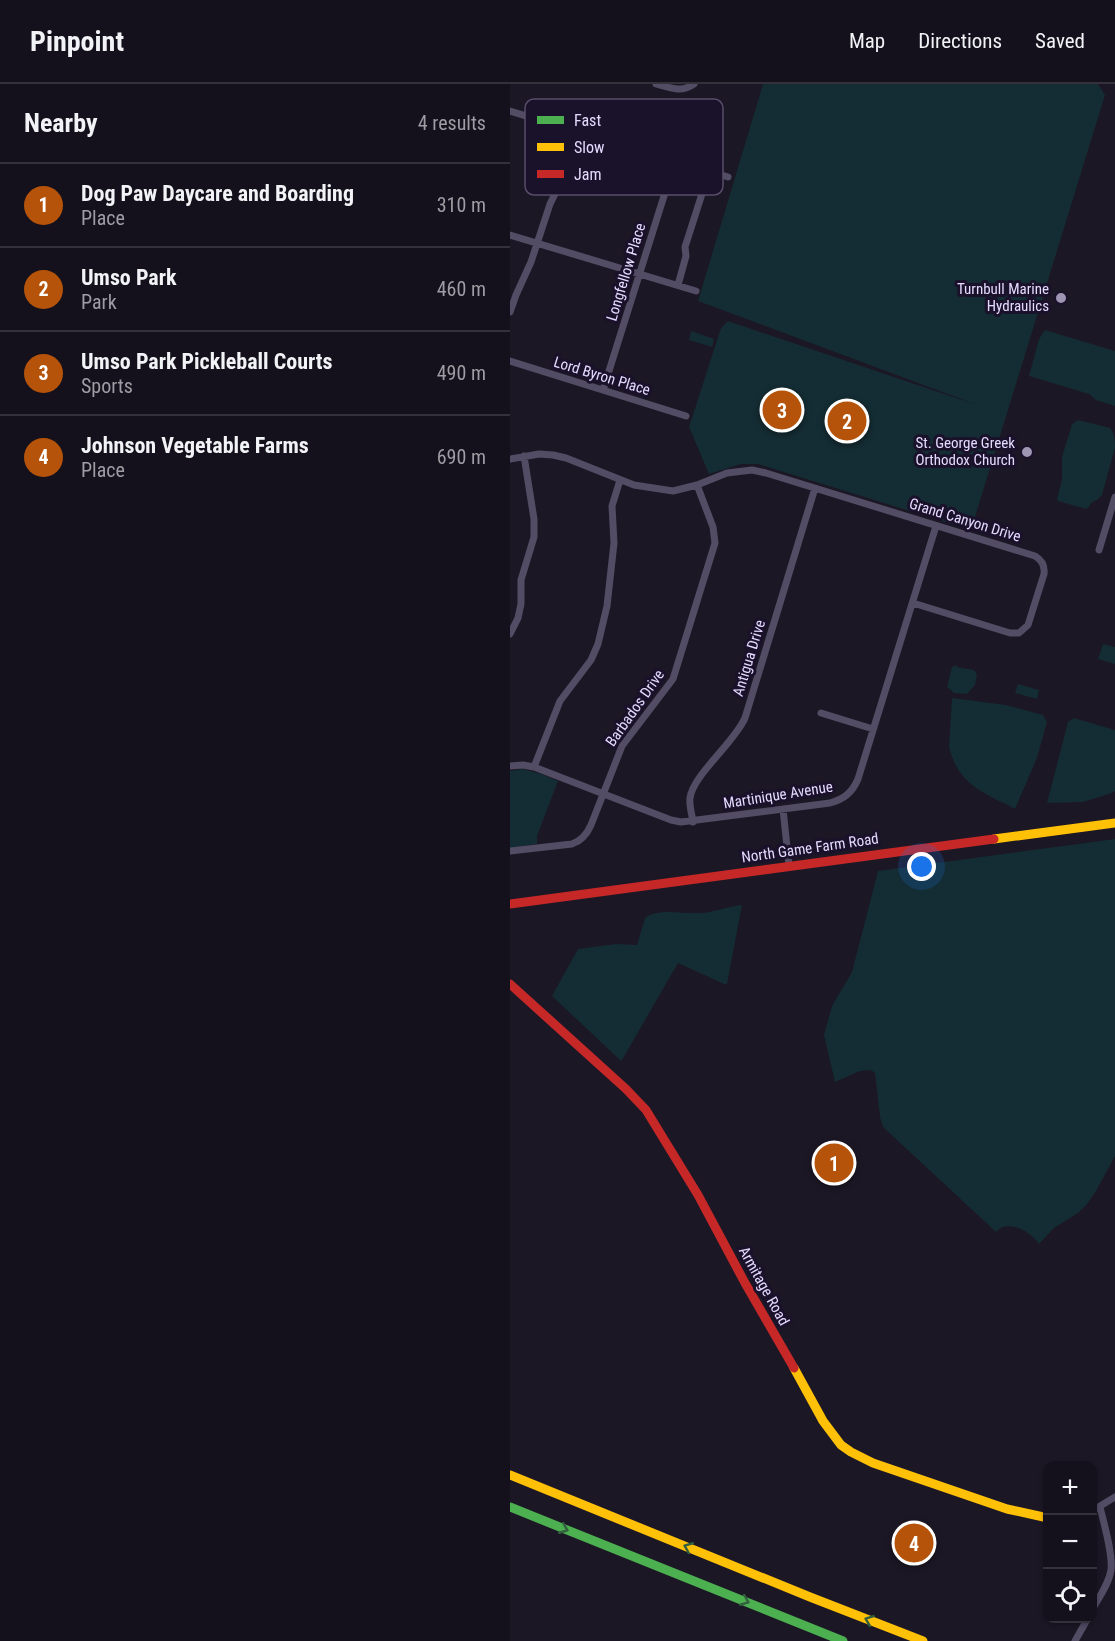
<!DOCTYPE html>
<html lang="en">
<head>
<meta charset="utf-8">
<style>
	:root { --surface:#15111c; --page:#1e1a25; --text:#f1f3f6; --muted:#9d9da3; --line:#34313b; --accent:#b45309 }
	body { margin:0; font-family:"Roboto Condensed",sans-serif; background:var(--page); color:var(--text) }
	.controls { position:absolute; right:18px; bottom:18px; display:grid; overflow:hidden; border-radius:12px; box-shadow:0 2px 4px #0004 }
	.controls button { width:54px; height:54px; display:grid; place-items:center; padding:0; border:0; border-bottom:2px solid var(--line); background:var(--surface); color:var(--text); font:30px sans-serif }
	.you { position:absolute; left:412px; top:783px; width:21px; height:21px; margin:-15px; border:4px solid #fff; border-radius:50%; background:#1a73e8; box-shadow:0 0 0 9px #1a73e833 }
	.badge { display:grid; place-items:center; width:39px; height:39px; border-radius:50%; background:var(--accent); color:#fff; font-size:20px; font-weight:700 }
	.pin { position:absolute; translate:-50% -50%; border:3px solid #fff; box-shadow:0 2px 6px #0006 }
	.list { margin:0; padding:0; list-style:none }
	h2 { display:flex; justify-content:space-between; align-items:center; height:78px; margin:0; padding:0 24px; font-size:26px }
	h2 small { font-size:20px; font-weight:400; color:var(--muted) }
	.list li { display:grid; grid-template-columns:39px 1fr auto; gap:18px; align-items:center; box-sizing:border-box; height:84px; padding:0 24px; border-top:2px solid var(--line) }
	.list b { display:block; font-size:22px; white-space:nowrap }
	.list p { margin:0; font-size:20px; white-space:nowrap; color:var(--muted) }
	.list em { font-size:20px; font-style:normal; color:var(--muted) }
	.icon { flex:none; width:33px; height:33px; fill:none; stroke:currentColor; stroke-width:2; stroke-linecap:round; stroke-linejoin:round }
	.map { position:relative; flex:none; width:605px; height:1557px; overflow:hidden }
	header { display:flex; align-items:center; gap:36px; box-sizing:border-box; height:84px; padding:0 30px; background:var(--surface); border-bottom:2px solid var(--line) }
	header strong { font-size:28px }
	nav { display:flex; gap:33px; margin-inline-start:auto; font-size:21px }
	main { display:flex }
	aside { flex:1; background:var(--surface) }
	.map>svg:first-child { display:block }
	.green { fill:#142c33 }
	.lines { fill:none; stroke-linecap:round; stroke-linejoin:round }
	.street { stroke:#524c65; stroke-width:7 }
	.fast { stroke:#4caf50; stroke-width:9 }
	.slow { stroke:#ffc107; stroke-width:9 }
	.jam { stroke:#c62828; stroke-width:9 }
	.oneway { stroke:#33603e }
	.poi-dot { fill:#9f96b3; stroke:#1a112b; stroke-width:2 }
	.labels { text-anchor:middle; stroke-width:6; stroke-linejoin:round; paint-order:stroke }
	.street-label { font-size:15px; fill:#e6daff; stroke:#1a112b }
	.poi-label { font-size:15px; fill:#e6daff; stroke:#1a112b; text-anchor:end }
	.key { fill:#1a112b; stroke:#574d6b; stroke-width:1.5 }
	.key-label { font-size:16px; fill:#e6daff }
</style>
</head>
<body>
<header>
<strong>Pinpoint</strong>
<nav><a>Map</a><a>Directions</a><a>Saved</a></nav>
</header>
<main>
<aside>
<h2>Nearby<small>4 results</small></h2>
<ul class="list">
<li><span class="badge">1</span><div><b>Dog Paw Daycare and Boarding</b><p>Place</p></div><em>310 m</em></li>
<li><span class="badge">2</span><div><b>Umso Park</b><p>Park</p></div><em>460 m</em></li>
<li><span class="badge">3</span><div><b>Umso Park Pickleball Courts</b><p>Sports</p></div><em>490 m</em></li>
<li><span class="badge">4</span><div><b>Johnson Vegetable Farms</b><p>Place</p></div><em>690 m</em></li>
</ul>
</aside>
<div class="map">
<svg width="605" height="1557" viewBox="0 0 605 1557">
	<rect width="100%" height="100%" fill="#1c1725"/>
	<path class="green" d="M253 0H588L595 11 461 446 248 380H231L199 390 179 343 211 244 218 237 467 321 188 217Z
		M535 246 605 267V322L586 316 579 310 519 292 529 255Z
		M181 247 204 255 202 263 179 256Z
		M568 336 600 344C605 350 605 356 605 364L592 411 587 416 582 418 578 424 576 425 548 417 547 415 552 396V373L562 340Z
		M593 560 605 563V580L588 575Z
		M446 581 447 583 464 586 467 590 465 601 457 610 444 609 437 603 442 583Z
		M508 600 529 606 527 615 505 609Z
		M442 614 496 621 533 631 537 638 527 674 505 725C473 708 449 702 439 663Z
		M564 634 605 646V707L602 709 573 718 537 719 558 638Z
		M13 685 31 690 48 697 27 752V760L0 764V687Z
		M605 755V1072L586 1107 577 1120 568 1129 544 1144 529 1160C522 1148 497 1134 486 1148L373 1043 370 1033 365 989 361 986 350 987 325 998 314 951 322 922 342 888 368 787Z
		M230 821 232 822 231 826 217 900H214L168 879 112 976H110L42 912 68 865 106 860 127 861 135 834C149 823 175 831 192 829 204 828 217 823 230 821Z"/>
	<g class="lines">
		<path class="street" d="M146 0C160 4 172 9 184 0
			M0 27 218 93
			M0 151 186 207
			M168 201 176 172 175 163 199 88
			M0 228 6 211 21 178 40 120 59 82 70 48
			M0 277 176 332
			M93 306 165 77
			M0 375 29 370 43 371 56 374 124 401 163 407 187 401 217 389 242 386 256 389 525 472C532 476 535 482 534 490L518 541 509 549H500L403 519
			M589 466 605 413
			M0 550 8 534 11 520V496L24 453V435L14 372
			M311 629 363 645
			M0 682 13 681 24 683 161 736 171 738 320 719C334 715 342 709 348 695L426 442
			M24 683 50 617 81 576 88 560 97 522 104 459 102 422 110 396
			M273 725 279 782
			M183 738C182 730 179 722 180 714 183 691 224 659 235 634L305 404
			M0 767 62 760C71 757 77 750 81 741L112 662 163 595 205 459 203 443 187 401
			M582 1427 605 1413
			M582 1526C589 1513 599 1500 601 1486 603 1470 594 1440 590 1423
			M565 1557 578 1534"/>
		<path class="fast" d="M0 1423 333 1557"/>
		<path class="slow" d="M484 755 605 739
			M284 1284 313 1337 331 1361 341 1368 363 1379 497 1425 538 1434
			M0 1391 300 1513 413 1557"/>
		<path class="jam" d="M0 820 484 755
			M0 900 116 1005 136 1026 188 1111 235 1199 284 1284"/>
	</g>
	<defs><path id="oneway-chevron" d="M-2-3.5L2.5 0L-2 3.5" fill="none" stroke-width="1.6" stroke-linecap="round" stroke-linejoin="round" transform="scale(1.5)"/></defs>
	<g class="oneway">
		<use href="#oneway-chevron" transform="translate(54 1445) rotate(22)"/>
		<use href="#oneway-chevron" transform="translate(178 1463) rotate(-158)"/>
		<use href="#oneway-chevron" transform="translate(235 1517) rotate(22)"/>
		<use href="#oneway-chevron" transform="translate(359 1536) rotate(-159)"/>
	</g>
	<g class="poi-dot">
		<circle cx="551" cy="214" r="6"/>
		<circle cx="517" cy="368" r="6"/>
	</g>
	<g class="labels">
		<g class="street-label">
			<text transform="translate(116 188) rotate(-73)" y="5">Longfellow Place</text>
			<text transform="translate(92 292) rotate(17)" y="5">Lord Byron Place</text>
			<text transform="translate(455 436) rotate(17)" y="5">Grand Canyon Drive</text>
			<text transform="translate(239 574) rotate(-73)" y="5">Antigua Drive</text>
			<text transform="translate(125 624) rotate(-55)" y="5">Barbados Drive</text>
			<text transform="translate(268 711) rotate(-9)" y="5">Martinique Avenue</text>
			<text transform="translate(300 764) rotate(-8)" y="5">North Game Farm Road</text>
			<text transform="translate(254 1202) rotate(61)" y="5">Armitage Road</text>
		</g>
		<g class="poi-label">
			<text x="539" y="210">Turnbull Marine<tspan x="539" dy="17">Hydraulics</tspan></text>
			<text x="505" y="364">St. George Greek<tspan x="505" dy="17">Orthodox Church</tspan></text>
		</g>
	</g>
	<rect x="15" y="15" width="198" height="96" rx="9" class="key"/>
	<rect x="27" y="32" width="27" height="8" fill="#4caf50"/>
	<rect x="27" y="59" width="27" height="8" fill="#ffc107"/>
	<rect x="27" y="86" width="27" height="8" fill="#c62828"/>
	<g class="key-label">
		<text x="64" y="42">Fast</text>
		<text x="64" y="69">Slow</text>
		<text x="64" y="96">Jam</text>
	</g>
</svg>
<div class="controls">
<button>+</button>
<button>−</button>
<button><svg class="icon" aria-label="locate" viewBox="0 0 24 24"><circle cx="12" cy="12" r="6"/><path d="M12 2v4M12 18v4M2 12h4M18 12h4"/></svg></button>
</div>
<div class="you"></div>
<div class="pin badge" style="left:324px;top:1079px">1</div>
<div class="pin badge" style="left:337px;top:337px">2</div>
<div class="pin badge" style="left:272px;top:326px">3</div>
<div class="pin badge" style="left:404px;top:1459px">4</div>
</div>
</main>
</body>
</html>
